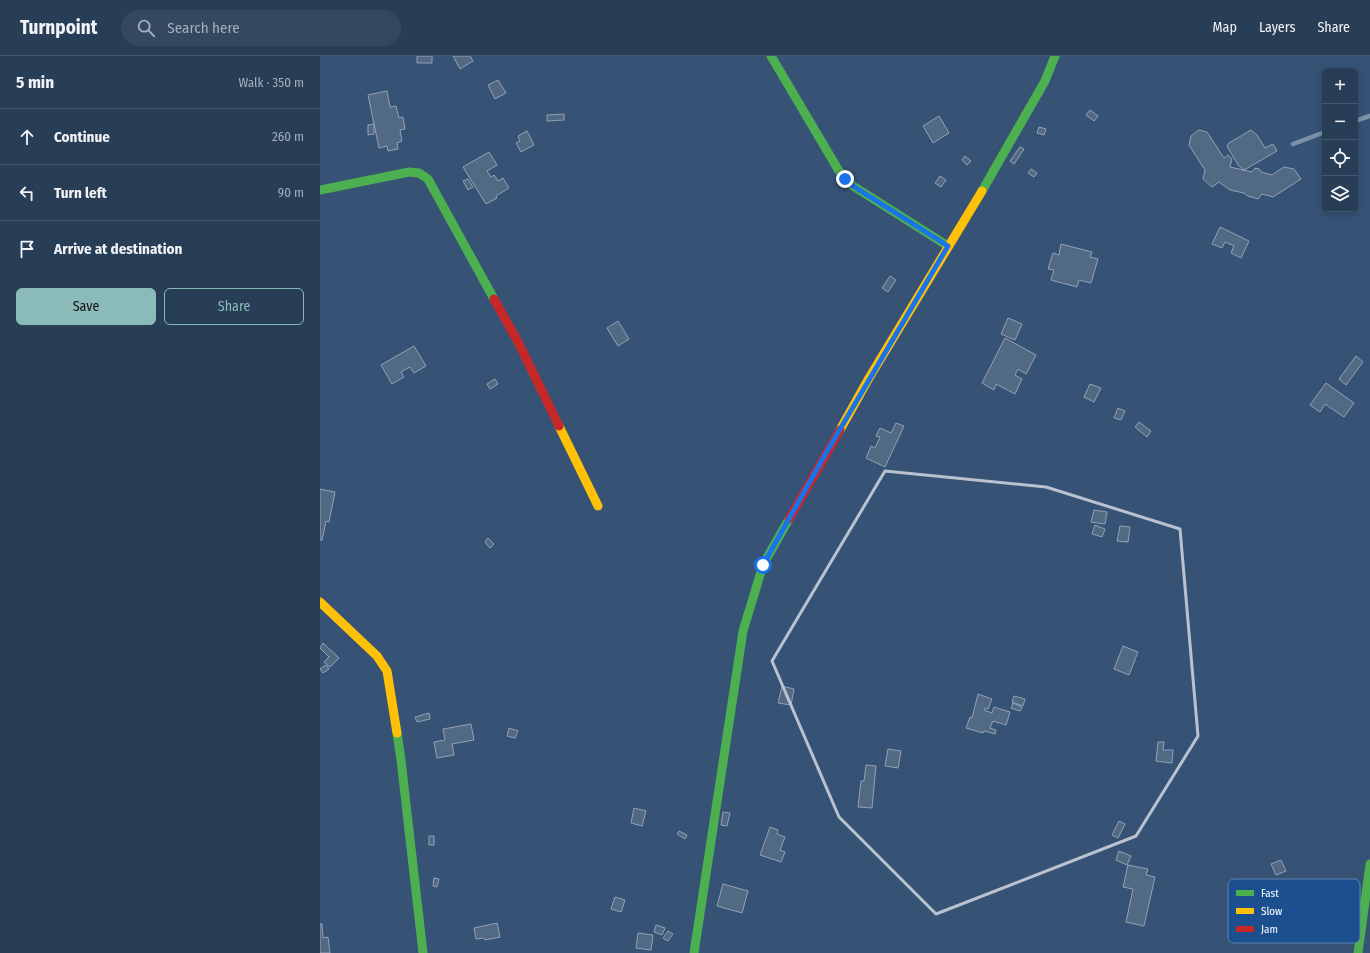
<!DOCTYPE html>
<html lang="en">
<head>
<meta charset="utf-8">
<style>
	:root { --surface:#283e57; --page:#344961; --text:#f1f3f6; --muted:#a5aeba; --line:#44576d; --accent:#8bbbb9 }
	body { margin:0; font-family:"Fira Sans Condensed",sans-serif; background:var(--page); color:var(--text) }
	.controls { position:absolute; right:12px; top:12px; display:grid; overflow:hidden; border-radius:6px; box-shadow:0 2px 6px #0003 }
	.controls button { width:36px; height:36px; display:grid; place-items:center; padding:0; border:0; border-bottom:1px solid var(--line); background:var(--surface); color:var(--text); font:20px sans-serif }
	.stop { position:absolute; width:12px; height:12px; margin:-9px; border:3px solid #1a73e8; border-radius:50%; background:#fff }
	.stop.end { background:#1a73e8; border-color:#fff; box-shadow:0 1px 4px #0008 }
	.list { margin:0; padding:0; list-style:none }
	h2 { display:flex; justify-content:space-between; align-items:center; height:52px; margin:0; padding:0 16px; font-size:17px }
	h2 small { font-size:13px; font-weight:400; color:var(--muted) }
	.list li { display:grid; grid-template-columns:26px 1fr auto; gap:12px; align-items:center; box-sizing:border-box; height:56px; padding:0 16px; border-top:1px solid var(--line) }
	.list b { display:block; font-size:15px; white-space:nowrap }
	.list em { font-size:13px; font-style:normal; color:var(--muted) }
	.actions { display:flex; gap:8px; padding:12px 16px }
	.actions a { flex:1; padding:9px 0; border:1px solid var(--accent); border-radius:6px; text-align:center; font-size:14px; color:var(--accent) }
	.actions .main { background:var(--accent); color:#111 }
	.icon { flex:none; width:22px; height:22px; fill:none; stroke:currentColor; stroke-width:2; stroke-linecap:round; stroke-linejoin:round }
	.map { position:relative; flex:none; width:1050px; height:897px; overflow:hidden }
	header { display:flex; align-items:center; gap:24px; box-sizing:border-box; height:56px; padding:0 20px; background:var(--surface); border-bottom:1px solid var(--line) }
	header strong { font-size:19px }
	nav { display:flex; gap:22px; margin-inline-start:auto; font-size:14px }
	.search { width:280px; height:36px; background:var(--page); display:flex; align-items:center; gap:10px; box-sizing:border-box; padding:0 14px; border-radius:22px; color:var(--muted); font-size:15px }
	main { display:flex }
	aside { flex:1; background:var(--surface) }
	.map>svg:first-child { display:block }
	.building { fill:#526984; stroke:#92a2b6 }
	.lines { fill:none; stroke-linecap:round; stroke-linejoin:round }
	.lane { stroke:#7d92a8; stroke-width:4.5 }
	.fast { stroke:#4caf50; stroke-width:9 }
	.slow { stroke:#ffc107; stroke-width:9 }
	.jam { stroke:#c62828; stroke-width:9 }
	.route { stroke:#1a73e8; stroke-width:5 }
	.marked { fill:none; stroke:#b9c2ce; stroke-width:3; stroke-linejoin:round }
	.key { fill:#1b4f8f; stroke:#5f84b1; stroke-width:1 }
	.key-label { font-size:11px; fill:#fff }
</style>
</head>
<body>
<header>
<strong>Turnpoint</strong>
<div class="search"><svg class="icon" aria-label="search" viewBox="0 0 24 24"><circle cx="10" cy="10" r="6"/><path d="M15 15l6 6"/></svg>Search here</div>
<nav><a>Map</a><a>Layers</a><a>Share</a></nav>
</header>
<main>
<aside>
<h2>5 min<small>Walk · 350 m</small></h2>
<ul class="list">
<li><svg class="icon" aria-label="ahead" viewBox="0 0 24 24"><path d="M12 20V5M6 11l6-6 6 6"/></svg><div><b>Continue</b></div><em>260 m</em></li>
<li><svg class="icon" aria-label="left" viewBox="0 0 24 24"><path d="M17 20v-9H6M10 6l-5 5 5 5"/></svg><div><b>Turn left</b></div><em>90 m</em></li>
<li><svg class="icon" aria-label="arrive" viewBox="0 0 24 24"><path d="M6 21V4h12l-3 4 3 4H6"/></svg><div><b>Arrive at destination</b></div></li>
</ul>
<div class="actions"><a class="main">Save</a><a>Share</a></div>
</aside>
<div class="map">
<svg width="1050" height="897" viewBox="0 0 1050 897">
	<rect width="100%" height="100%" fill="#365274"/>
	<path class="building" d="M97 0H112V7H97Z
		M133 0H150L153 5 140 13Z
		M178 24 186 37 175 43 168 29Z
		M67 35 70 51 76 50 79 62 83 61 85 73 80 74 82 85 77 87 78 93 68 95 67 90 59 92 48 39Z
		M770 54 778 60 774 65 766 59Z
		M244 58V64L227 65V59Z
		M619 60 629 77 613 87 603 70Z
		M54 68V78L48 79V69Z
		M719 71 726 73 724 79 717 77Z
		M879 74 887 76 904 102 908 99 912 103 910 111 932 116 935 112 939 113 941 116 952 119 964 111 974 113 981 123 953 141 942 138 938 143 928 140 924 137 910 134 899 126 892 131 883 123 885 114 869 89 871 80Z
		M931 74 937 79 945 92 953 88 957 95 924 114 918 109 907 90 909 87Z
		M207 75 214 89 201 96 196 87 200 85 198 80Z
		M700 91 704 93 694 108 690 105Z
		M169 96 177 109 167 115 171 121 174 119 178 125 183 122 189 132 176 140 177 142 166 148 143 111Z
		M645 100 651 105 647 109 642 104Z
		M711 113 717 117 714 121 708 117Z
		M620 120 626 124 621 131 615 127Z
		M148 123 153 131 148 134 143 125Z
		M900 171 929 185 921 202 911 197 914 190 905 186 902 192 892 188Z
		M741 188 772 196 770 201 778 203 771 227 759 224 757 231 731 224 734 214 728 213 733 197 739 199Z
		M570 220 576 224 568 236 562 232Z
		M688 262 702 268 695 284 681 278Z
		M298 265 309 283 298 290 287 272Z
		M685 282 716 299 706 318 698 313 695 319 702 323 695 338 676 328 674 334 662 327Z
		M94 290 106 310 94 317 90 311 81 316 84 321 72 328 61 309Z
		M1036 300 1043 306 1026 329 1019 323Z
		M175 323 178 328 170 333 167 328Z
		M1006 327 1034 347 1024 361 1005 348 1000 356 990 349Z
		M770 328 781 332 774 346 764 341Z
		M798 352 805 355 801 364 794 362Z
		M819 366 831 375 827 381 815 371Z
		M576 367 584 370 565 411 546 402 551 390 555 392 560 381 556 380 560 372 571 377Z
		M0 433 15 436 9 466 6 465 2 484H0Z
		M774 454 787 456 785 468 771 466Z
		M775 469 785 473 782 481 772 478Z
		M800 470 810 471 808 486 797 485Z
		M168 482 174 488 170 492 165 486Z
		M3 587 19 602 10 611 4 606 9 601 0 592Z
		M803 590 818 596 809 619 794 613Z
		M6 609 9 613 3 617 0 613Z
		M462 630 474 633 471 649 458 647Z
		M658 638 672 643 668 653 665 652 664 654 672 657 674 651 690 656 686 669 673 665 670 672 676 674 675 678 664 675 663 677 646 672 650 661 652 662Z
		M694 640 705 643 703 650 692 646Z
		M693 647 702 651 700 655 691 652Z
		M109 657 110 663 97 666 95 661Z
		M151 668 154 684 132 688 134 699 117 702 114 686 125 684 123 673Z
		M189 672 198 675 195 682 187 680Z
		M838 686H844L843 694H853L852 707 836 705Z
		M568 693 581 695 578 712 565 710Z
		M546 709 556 710 552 752 538 751 541 725H544Z
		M314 752 326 755 322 770 311 767Z
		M403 756 410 757 407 770 401 769Z
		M799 765 805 768 798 782 792 779Z
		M450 771 458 774 457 778 465 781 460 794 465 796 461 806 440 799Z
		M359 775 367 779 365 783 357 778Z
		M109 780H114V789H109Z
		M799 795 811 800 807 809 796 804Z
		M961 804 966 815 956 819 951 808Z
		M808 809 828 813 826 819 835 821 824 870 806 866 813 833 803 831Z
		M114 822 119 823 117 831 113 830Z
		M403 828 428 835 422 857 397 850Z
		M295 841 305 844 301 856 291 853Z
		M177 867 180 881 165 884 164 882 156 883 154 872Z
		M0 868H2L3 882 8 881 10 897H0Z
		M336 869 345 872 342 879 334 876Z
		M348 875 353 878 348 885 343 882Z
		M318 877 333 879 331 894 316 892Z"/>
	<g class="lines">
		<path class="lane" d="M1035 65 1050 60
			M973 88 1005 76"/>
		<path class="fast" d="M451 0 519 115 533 130 628 190
			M0 134 89 116 99 117 108 123 174 243
			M662 135 725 25 735 0
			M77 677 81 704 103 897
			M374 897 423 575 443 509 469 463
			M1038 897 1050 808"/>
		<path class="slow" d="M239 370 278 450
			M520 374 549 322 662 135
			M0 546 57 600 67 615 77 677"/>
		<path class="jam" d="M174 243 198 286 239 370
			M469 463 520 374"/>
	</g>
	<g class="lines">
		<path class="route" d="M443 509 506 397 628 190 533 130 525 123"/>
	</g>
	<path class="marked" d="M565 415 726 431 860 473 878 680 816 780 616 858 519 761 452 605Z"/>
	<rect x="908" y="823" width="132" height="64" rx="6" class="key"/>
	<rect x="916" y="834" width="18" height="6" fill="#4caf50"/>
	<rect x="916" y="852" width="18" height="6" fill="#ffc107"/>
	<rect x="916" y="870" width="18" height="6" fill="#c62828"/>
	<g class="key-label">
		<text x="941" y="841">Fast</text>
		<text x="941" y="859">Slow</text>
		<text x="941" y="877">Jam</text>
	</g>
</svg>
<div class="controls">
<button>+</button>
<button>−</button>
<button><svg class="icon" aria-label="locate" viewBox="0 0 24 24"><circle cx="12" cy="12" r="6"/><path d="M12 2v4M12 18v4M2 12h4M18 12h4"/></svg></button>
<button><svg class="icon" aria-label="layers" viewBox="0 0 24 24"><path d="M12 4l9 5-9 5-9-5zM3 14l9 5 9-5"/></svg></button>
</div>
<div class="stop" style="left:443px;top:509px"></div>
<div class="stop end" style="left:525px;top:123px"></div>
</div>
</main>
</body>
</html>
